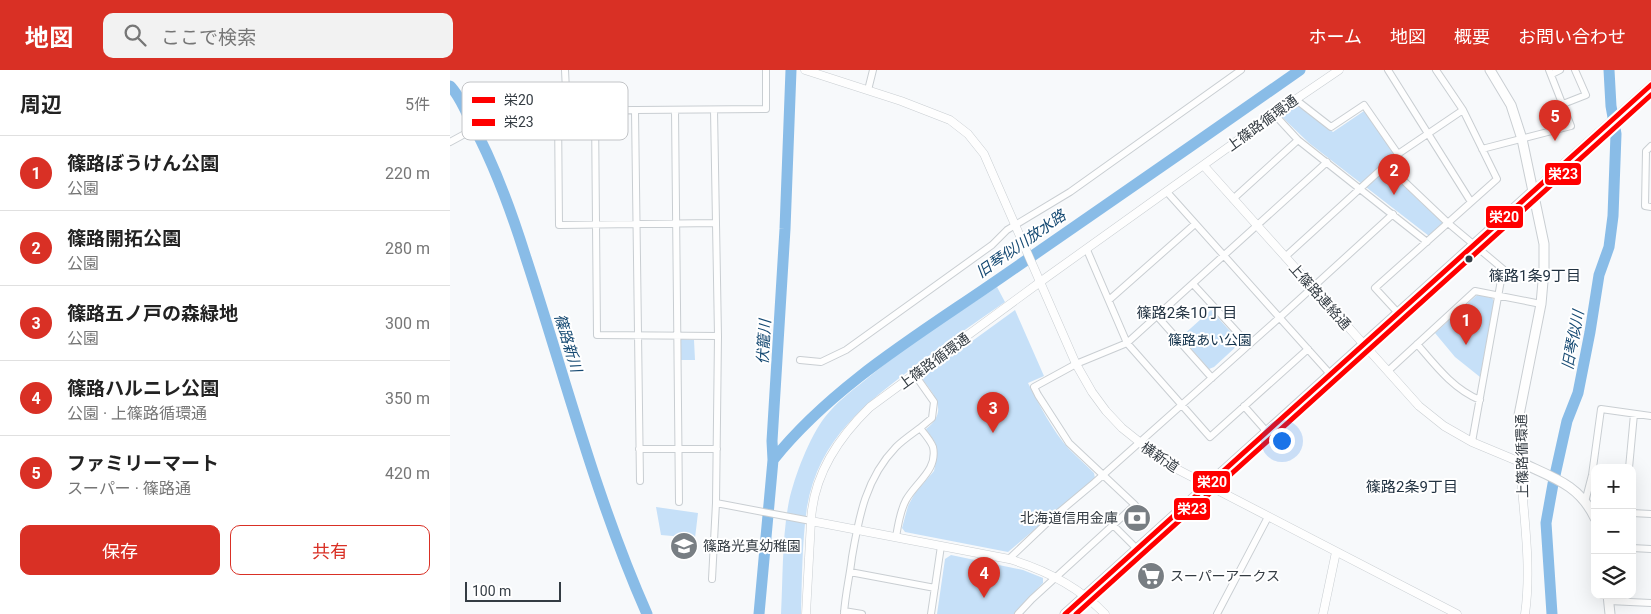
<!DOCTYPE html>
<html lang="ja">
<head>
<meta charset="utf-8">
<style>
	:root { --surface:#fff; --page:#f2f2f2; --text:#222; --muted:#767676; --line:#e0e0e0; --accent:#d93025 }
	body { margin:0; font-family:Roboto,"Noto Sans JP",sans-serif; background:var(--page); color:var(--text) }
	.controls { position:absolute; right:15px; bottom:15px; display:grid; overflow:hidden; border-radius:10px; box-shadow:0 5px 20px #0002 }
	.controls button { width:45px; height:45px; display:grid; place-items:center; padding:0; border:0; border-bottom:1px solid var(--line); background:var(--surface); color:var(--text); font:25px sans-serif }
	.scale { position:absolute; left:15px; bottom:12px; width:96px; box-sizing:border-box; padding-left:5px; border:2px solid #343c43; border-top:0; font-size:14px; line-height:18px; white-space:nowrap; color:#343c43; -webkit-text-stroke:4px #fff; paint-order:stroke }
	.you { position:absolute; left:831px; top:370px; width:18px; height:18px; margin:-12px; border:4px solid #fff; border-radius:50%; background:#1a73e8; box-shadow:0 0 0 8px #1a73e833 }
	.badge { display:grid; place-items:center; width:32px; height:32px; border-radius:50%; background:var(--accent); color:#fff; font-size:16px; font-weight:700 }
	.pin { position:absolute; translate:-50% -41px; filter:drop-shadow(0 1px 2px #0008) }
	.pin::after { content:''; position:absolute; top:26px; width:18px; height:15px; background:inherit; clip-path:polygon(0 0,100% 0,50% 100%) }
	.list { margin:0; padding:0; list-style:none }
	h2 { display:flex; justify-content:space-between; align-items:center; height:65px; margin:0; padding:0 20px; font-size:21px }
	h2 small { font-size:16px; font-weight:400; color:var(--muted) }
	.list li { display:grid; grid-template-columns:32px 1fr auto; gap:15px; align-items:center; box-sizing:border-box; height:75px; padding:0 20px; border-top:1px solid var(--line) }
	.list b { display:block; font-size:19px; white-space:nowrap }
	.list p { margin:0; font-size:16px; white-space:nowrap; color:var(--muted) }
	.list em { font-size:16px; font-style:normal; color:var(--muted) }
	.actions { display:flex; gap:10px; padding:15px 20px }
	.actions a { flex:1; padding:11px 0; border:1px solid var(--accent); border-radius:10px; text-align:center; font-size:18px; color:var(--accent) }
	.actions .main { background:var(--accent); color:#fff }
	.icon { flex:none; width:28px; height:28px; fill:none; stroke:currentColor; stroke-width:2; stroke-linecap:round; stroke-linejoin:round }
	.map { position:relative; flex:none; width:1201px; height:544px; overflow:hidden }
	header { display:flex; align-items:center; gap:30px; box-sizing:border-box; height:70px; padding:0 25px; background:var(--accent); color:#fff }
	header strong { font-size:24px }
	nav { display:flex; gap:28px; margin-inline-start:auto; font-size:18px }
	.search { width:350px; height:45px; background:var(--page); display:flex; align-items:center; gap:12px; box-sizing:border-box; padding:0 18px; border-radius:10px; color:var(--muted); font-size:19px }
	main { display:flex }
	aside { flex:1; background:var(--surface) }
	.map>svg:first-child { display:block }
	.park { fill:#c6e0f8 }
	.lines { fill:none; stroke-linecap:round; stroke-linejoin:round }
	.river { stroke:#89bce7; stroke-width:11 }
	.minor-casing { stroke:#c9ced2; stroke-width:8 }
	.tertiary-casing { stroke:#c9ced2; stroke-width:9 }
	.secondary-casing { stroke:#c9ced2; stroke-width:11 }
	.minor { stroke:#fefefe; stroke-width:6 }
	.tertiary { stroke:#fefefe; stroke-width:8 }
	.secondary { stroke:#fefefe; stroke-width:9 }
	.bus-1-casing { stroke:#fff; stroke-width:9 }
	.bus-2-casing { stroke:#fff; stroke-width:9 }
	.bus-1 { stroke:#f00; stroke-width:5 }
	.bus-2 { stroke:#f00; stroke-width:5 }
	.bus-dot { fill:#343c43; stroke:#fff; stroke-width:2 }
	.labels { text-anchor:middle; stroke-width:4; stroke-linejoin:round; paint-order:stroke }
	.street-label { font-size:14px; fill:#343c43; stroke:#fff }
	.park-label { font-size:14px; fill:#13324b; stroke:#fff }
	.poi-label { font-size:14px; fill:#343c43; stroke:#fff; text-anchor:start }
	.water-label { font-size:15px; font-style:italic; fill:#154972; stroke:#fff }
	.neighbourhood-label { font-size:15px; fill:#223241; stroke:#fff }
	.key { fill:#fff; stroke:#c2c4c7; stroke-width:1 }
	.key-label { font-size:14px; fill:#343c43 }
	.line-badge { stroke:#fff; stroke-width:2 }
	.badge-label { font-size:14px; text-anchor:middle; font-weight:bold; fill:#fff }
</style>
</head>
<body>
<header>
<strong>地図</strong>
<div class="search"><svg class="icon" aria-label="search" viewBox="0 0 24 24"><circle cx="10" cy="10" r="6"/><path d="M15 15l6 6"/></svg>ここで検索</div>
<nav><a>ホーム</a><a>地図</a><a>概要</a><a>お問い合わせ</a></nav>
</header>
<main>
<aside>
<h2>周辺<small>5件</small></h2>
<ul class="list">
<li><span class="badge">1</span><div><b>篠路ぼうけん公園</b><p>公園</p></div><em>220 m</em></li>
<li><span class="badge">2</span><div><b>篠路開拓公園</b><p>公園</p></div><em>280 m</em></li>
<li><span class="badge">3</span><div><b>篠路五ノ戸の森緑地</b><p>公園</p></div><em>300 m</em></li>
<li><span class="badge">4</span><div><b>篠路ハルニレ公園</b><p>公園 · 上篠路循環通</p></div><em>350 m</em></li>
<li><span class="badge">5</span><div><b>ファミリーマート</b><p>スーパー · 篠路通</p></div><em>420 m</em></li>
</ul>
<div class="actions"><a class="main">保存</a><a>共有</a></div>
</aside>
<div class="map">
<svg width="1201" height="544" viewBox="0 0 1201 544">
	<rect width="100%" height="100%" fill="#f7f9fb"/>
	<path class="park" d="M848 35 883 62 914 41 944 84 932 96 993 153 979 166 859 73 832 47Z
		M547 217 555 232C526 252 497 272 468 294 416 333 369 368 357 437 352 472 352 509 351 544H331C333 507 332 467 339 431 345 405 359 368 375 347 386 333 400 322 414 311 455 276 502 247 547 217Z
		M1027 225 1042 228 1044 231 1030 307 1005 287 985 263Z
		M565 240 594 306 578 313C590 336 602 360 619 379 627 387 636 395 644 403L645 408 558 482 455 462 452 458 458 436 465 423 484 401 487 386 485 372 476 359C498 342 486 327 473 310L474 306Z
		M761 240 789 271V274L764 297 759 299 731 267Z
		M231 269 244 270 245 290H231Z
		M206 437 248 443 245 468 211 465Z
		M501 485 573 500 593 508V513L564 544H487L495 489Z"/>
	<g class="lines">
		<path class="river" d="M0 16C8 24 14 37 19 48 44 92 61 140 76 188 115 307 146 429 197 544
			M323 390C383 315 471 263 549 209 649 140 750 70 850 0
			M309 544 323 390 322 371 335 159 341 0
			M1102 544 1096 453 1103 414 1117 351 1128 323 1140 262 1149 205 1159 177 1163 146 1166 64 1161 36 1159 0"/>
		<g class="minor-casing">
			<path id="minor" d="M115 0 117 41
				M938 0 1021 132
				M1102 4 1110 0
				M418 20 423 0
				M845 29 881 57 914 35 948 84
				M1113 34 1136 25 1125 0
				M225 40 229 432
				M108 41 109 155 266 153
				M145 41 147 265 268 266
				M185 41 190 411
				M824 44 848 70 977 172
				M0 72 57 41 316 39V0
				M1201 76 1196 81 1195 136 1201 137
				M1032 79 1121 56 1099 0
				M937 95 998 153 1053 199 1022 372
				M717 122 881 305
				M783 129 848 70
				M637 180 677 273 760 367 858 279
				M835 187 948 84 1013 40
				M743 214 799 275
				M659 230 745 154
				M949 244 925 218 1047 109 1013 40 986 0
				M707 246 762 308
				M967 274C985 295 1003 319 1030 330
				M350 290 371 292 396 280 542 175 557 160 620 122 791 0
				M938 301 1025 221 1091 234
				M794 336 817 362
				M189 379H267
				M1179 398 1184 344
				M1135 432 1142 405 1151 339 1201 346
				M266 433 361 451
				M1182 443 1201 444
				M663 455 688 480
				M446 467C448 455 450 441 456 430 466 412 488 400 483 377 481 371 474 363 470 358L482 348 484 332 465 305
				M1182 478 1201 479
				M559 489 601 449 644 413 829 248 943 144
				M400 502 485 518
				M262 509 266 433 268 266 264 40
				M1159 531 1201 533
				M394 541 412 544
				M394 544C395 525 400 505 402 487 409 446 416 408 446 377 453 370 462 364 470 358
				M481 544 491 476
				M568 544 582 529 685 435 619 373 588 325 584 317 626 294 677 273 877 92
				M767 544 818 447"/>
		</g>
		<g class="tertiary-casing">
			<path id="tertiary" d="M355 0 451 31 500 50 518 64 534 84 626 294 642 322 656 341 672 358 717 394 1007 544
				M754 96 969 336 994 356 1022 372 1070 392C1073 442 1082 495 1075 544
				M1083 121 1201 15
				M356 544 361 451
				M655 544C628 516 596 500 559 489L361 451C363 406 389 367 420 337L597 207 833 38 889 0
				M873 544 886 482"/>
		</g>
		<g class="secondary-casing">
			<path id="secondary" d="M1040 0 1061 35 1072 69 1094 174V200L1091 234 1069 345 1070 392C1101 407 1129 414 1145 448
				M1158 525 1160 544
				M615 544 1083 121"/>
		</g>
		<use href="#minor" class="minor"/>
		<use href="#tertiary" class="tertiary"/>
		<use href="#secondary" class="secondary"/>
		<g class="bus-1-casing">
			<path id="bus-1" d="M615 544 1201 15"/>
		</g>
		<g class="bus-2-casing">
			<path id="bus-2" d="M626 544 1201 25"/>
		</g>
		<use href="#bus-1" class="bus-1"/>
		<use href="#bus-2" class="bus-2"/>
	</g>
	<defs>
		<g id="bank-disc" transform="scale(1.4375)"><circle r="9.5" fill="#787e83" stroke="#fff"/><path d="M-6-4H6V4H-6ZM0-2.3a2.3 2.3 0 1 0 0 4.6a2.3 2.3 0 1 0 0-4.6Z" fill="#fff"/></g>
		<g id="school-disc" transform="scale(1.4375)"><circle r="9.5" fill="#787e83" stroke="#fff"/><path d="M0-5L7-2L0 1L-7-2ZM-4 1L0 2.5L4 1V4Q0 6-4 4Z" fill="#fff"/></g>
		<g id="supermarket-disc" transform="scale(1.4375)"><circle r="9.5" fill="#787e83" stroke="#fff"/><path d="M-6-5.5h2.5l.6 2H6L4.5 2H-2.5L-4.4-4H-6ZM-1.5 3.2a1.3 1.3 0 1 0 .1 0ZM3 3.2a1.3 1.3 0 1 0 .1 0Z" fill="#fff"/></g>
	</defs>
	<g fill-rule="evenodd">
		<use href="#bank-disc" x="687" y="448"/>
		<use href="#school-disc" x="234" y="476"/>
		<use href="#supermarket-disc" x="701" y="506"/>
	</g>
	<circle class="bus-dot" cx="1019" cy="189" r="4.5"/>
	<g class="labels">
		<g class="street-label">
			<text transform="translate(812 53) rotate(-36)" y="5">上篠路循環通</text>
			<text transform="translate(870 226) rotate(48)" y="5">上篠路連絡通</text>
			<text transform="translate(484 291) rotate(-36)" y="5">上篠路循環通</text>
			<text transform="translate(1072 386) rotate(-91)" y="5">上篠路循環通</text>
			<text transform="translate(710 387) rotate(34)" y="5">横新道</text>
		</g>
		<g class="park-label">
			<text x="760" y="275">篠路あい公園</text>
		</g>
		<g class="poi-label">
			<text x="668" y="453" text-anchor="end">北海道信用金庫</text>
			<text x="253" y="481">篠路光真幼稚園</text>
			<text x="720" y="511">スーパーアークス</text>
		</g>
		<g class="water-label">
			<text transform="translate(571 174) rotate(-35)" y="5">旧琴似川放水路</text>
			<text transform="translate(1123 270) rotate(-79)" y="5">旧琴似川</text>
			<text transform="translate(314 272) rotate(-87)" y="5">伏籠川</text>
			<text transform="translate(118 273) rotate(73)" y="5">篠路新川</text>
		</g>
		<g class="neighbourhood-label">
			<text x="1085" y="211">篠路1条9丁目</text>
			<text x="737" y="248">篠路2条10丁目</text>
			<text x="962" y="422">篠路2条9丁目</text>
		</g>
	</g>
	<rect x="12" y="12" width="166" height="58" rx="8" class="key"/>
	<rect x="22" y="27" width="23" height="6" fill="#f00"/>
	<rect x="22" y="49" width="23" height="7" fill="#f00"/>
	<g class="key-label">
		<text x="54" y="35">栄20</text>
		<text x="54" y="57">栄23</text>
	</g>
	<g class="line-badge">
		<rect x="1094" y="92" width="38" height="24" rx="5" fill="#f00"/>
		<rect x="1035" y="135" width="39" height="24" rx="5" fill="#f00"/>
		<rect x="742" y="400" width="39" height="24" rx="5" fill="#f00"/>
		<rect x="723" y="427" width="38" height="24" rx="5" fill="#f00"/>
	</g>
	<g class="badge-label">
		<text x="1113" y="109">栄23</text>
		<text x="1054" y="152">栄20</text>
		<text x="762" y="417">栄20</text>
		<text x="742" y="444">栄23</text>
	</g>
</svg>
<div class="controls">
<button>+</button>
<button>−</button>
<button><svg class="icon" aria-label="layers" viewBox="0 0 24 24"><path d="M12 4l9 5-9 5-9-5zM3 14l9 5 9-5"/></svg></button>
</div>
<div class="scale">100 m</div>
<div class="you"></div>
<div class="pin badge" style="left:1016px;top:275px">1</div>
<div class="pin badge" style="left:944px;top:125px">2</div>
<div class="pin badge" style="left:543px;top:363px">3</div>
<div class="pin badge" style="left:534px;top:528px">4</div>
<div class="pin badge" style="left:1105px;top:71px">5</div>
</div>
</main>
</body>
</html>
